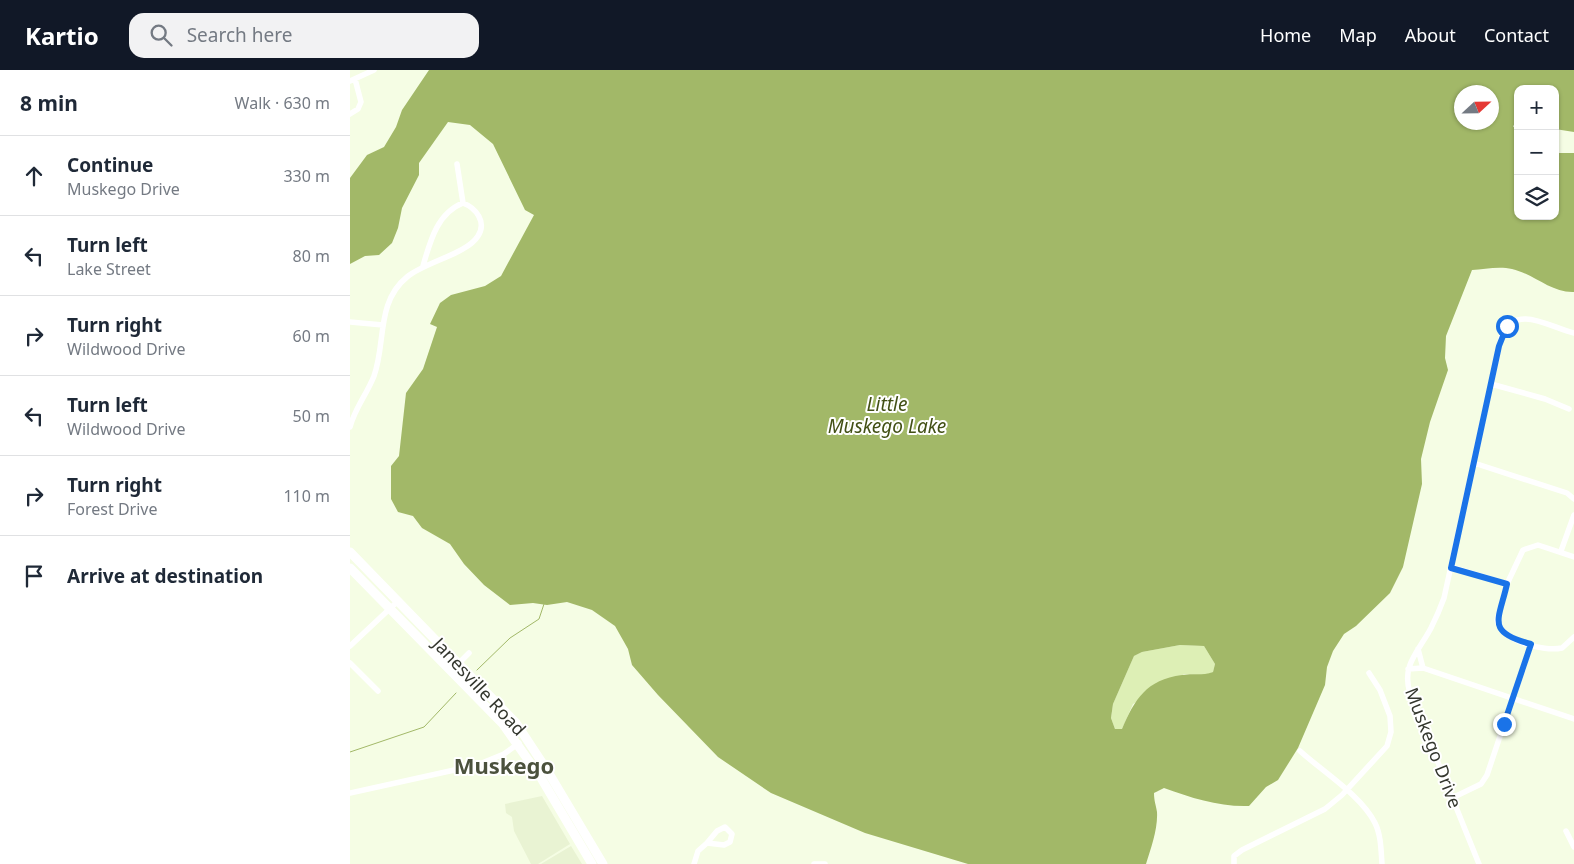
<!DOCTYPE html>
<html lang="en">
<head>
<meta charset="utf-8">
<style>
	:root { --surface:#fff; --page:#f2f2f3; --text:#1f2937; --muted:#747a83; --line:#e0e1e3; --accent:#111827 }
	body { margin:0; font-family:"Noto Sans",sans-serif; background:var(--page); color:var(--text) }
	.controls { position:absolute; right:15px; top:15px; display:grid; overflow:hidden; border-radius:10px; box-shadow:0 1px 4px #0004 }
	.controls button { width:45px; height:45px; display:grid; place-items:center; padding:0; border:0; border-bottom:1px solid var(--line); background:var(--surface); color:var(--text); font:25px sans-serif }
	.compass { position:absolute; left:1104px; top:15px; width:45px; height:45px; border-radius:50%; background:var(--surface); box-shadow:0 1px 4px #0004; rotate:68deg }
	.stop { position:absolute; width:15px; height:15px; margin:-11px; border:4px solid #1a73e8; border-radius:50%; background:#fff }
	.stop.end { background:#1a73e8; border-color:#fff; box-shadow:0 1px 5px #0008 }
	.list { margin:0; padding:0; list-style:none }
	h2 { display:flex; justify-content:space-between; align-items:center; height:65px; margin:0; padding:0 20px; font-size:21px }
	h2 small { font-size:16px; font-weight:400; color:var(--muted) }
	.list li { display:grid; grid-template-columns:32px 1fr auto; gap:15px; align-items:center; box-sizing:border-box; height:80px; padding:0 20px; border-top:1px solid var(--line) }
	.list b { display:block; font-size:19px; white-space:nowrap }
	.list p { margin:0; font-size:16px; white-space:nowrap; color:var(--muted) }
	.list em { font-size:16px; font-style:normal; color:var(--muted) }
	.icon { flex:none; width:28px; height:28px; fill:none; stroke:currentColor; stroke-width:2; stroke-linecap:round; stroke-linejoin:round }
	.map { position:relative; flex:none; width:1224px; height:794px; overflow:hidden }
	header { display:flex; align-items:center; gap:30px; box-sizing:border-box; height:70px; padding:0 25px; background:var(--accent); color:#fff }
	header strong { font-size:24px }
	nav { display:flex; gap:28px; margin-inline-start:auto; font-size:18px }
	.search { width:350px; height:45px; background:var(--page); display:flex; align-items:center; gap:12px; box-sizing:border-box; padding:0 18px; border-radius:15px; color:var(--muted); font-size:19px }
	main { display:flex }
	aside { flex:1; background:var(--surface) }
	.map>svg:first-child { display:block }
	.built { fill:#e9f3d3 }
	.green { fill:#ddefb5 }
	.water { fill:#a2b868; fill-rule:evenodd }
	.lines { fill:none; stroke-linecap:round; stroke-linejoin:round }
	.stream { stroke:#a2b868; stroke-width:1 }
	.minor { stroke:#fff; stroke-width:5.5 }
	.secondary { stroke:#fff; stroke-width:9 }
	.route { stroke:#1a73e8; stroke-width:6 }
	.labels { text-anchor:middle; stroke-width:4; stroke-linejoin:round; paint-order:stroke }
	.street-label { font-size:18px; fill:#34372e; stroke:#fff }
	.water-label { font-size:19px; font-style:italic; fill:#425015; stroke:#fff }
	.district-label { font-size:22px; font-weight:bold; fill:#4b513d; stroke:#fff }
</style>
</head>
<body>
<header>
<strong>Kartio</strong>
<div class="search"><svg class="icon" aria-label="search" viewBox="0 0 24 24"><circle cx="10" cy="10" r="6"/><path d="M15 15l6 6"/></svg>Search here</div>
<nav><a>Home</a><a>Map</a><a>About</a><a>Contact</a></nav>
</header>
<main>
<aside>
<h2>8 min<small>Walk · 630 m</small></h2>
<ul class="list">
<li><svg class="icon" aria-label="ahead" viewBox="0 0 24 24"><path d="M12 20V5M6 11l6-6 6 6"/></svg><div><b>Continue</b><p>Muskego Drive</p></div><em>330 m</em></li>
<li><svg class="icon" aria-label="left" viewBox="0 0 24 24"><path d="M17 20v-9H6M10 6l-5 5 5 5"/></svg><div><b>Turn left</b><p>Lake Street</p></div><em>80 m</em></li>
<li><svg class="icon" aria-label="right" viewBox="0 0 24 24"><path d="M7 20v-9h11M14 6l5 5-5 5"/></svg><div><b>Turn right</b><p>Wildwood Drive</p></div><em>60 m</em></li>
<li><svg class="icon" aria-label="left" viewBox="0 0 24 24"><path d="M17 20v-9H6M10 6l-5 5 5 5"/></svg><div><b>Turn left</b><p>Wildwood Drive</p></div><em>50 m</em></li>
<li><svg class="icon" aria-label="right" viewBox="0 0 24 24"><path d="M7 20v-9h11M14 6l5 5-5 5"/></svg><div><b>Turn right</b><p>Forest Drive</p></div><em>110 m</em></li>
<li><svg class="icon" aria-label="arrive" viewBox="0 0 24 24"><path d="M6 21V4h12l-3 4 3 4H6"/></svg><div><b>Arrive at destination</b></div></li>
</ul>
</aside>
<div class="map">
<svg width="1224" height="794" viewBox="0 0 1224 794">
	<rect width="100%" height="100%" fill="#f5fde4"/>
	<path class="built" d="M192 726 220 774 188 794H181L164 761 162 747 156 743 155 734Z
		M221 776 232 794H191Z"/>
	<path class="green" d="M830 575 854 576 865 594 863 602 855 605 834 604 783 634 772 659H765L761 648 763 634 784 586 792 582Z"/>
	<path class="water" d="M79 0H1224V62L1205 59V19H1168V52L1163 56 1168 63V146H1205V83H1224V222C1201 223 1184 204 1162 199 1150 196 1134 199 1122 200L1096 266 1095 288 1098 300 1080 352 1071 389 1072 414 1053 497 1040 523 1006 556 994 564 983 581 977 597 975 615 948 678 928 710 916 717 899 736C869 737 842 728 814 718L804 723C804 731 806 735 807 742 808 759 801 778 796 794H618L515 763 421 723 368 687 308 625 282 595 278 579 265 556 242 540 217 532 197 535 183 533 160 535 134 515 114 494 100 474 72 458 63 446 48 442 41 429V396L49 386 56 323 73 299 87 257 80 254 90 233 101 225 135 216 151 206 184 145 175 140 143 74 120 55 98 52 69 93V105L52 138 48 158 42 173 29 185 15 186 0 194V108L17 85 34 77 46 57 52 40ZM1112 22H1142V52H1112ZM830 575 854 576 865 594 863 602C852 606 843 603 832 605 796 610 785 629 772 659H765L761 648 763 634 784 586 792 582Z"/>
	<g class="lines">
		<path class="stream" d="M127 600 160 568 189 549 194 534
			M0 682 74 657 106 623"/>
		<path class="minor" d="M0 11 24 0
			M0 44 8 39 11 32 5 9
			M73 196C80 172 87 143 113 133
			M0 252 33 255
			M1141 314 1195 329 1219 339
			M0 357C5 338 17 324 24 306 36 273 26 232 57 207 75 192 117 184 128 166 137 152 126 138 113 133L107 94
			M1124 393 1217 423 1224 429
			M1211 481 1224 445
			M1224 487 1188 475 1173 480 1157 514 1147 550C1152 571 1193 582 1212 578L1224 567
			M1101 497 1157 514
			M0 576 48 531
			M1068 579 1073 598
			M0 593 28 621
			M107 595 119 583
			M1058 599 1073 598 1224 649
			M950 681C972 701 1012 726 1025 753 1031 765 1031 780 1032 794
			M0 723 127 695 154 684 169 673
			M1102 728 1131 714 1137 705 1181 574
			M375 757 382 764 380 772 374 775 357 773 367 761Z
			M1216 761 1224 777
			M344 794 348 781 357 773
			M464 794H475
			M884 794V786L892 780 975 739 992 725 1037 676 1041 662 1040 646 1030 620 1019 603
			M1129 794 1060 623C1051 595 1069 581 1081 558 1086 548 1090 539 1094 528L1152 263C1168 234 1201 258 1224 263"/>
		<path class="secondary" d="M0 482 166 653 197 700 253 794
			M0 498 152 653 191 708 242 794"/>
	</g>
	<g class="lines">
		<path class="route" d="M1154 654 1181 574C1135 562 1149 550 1157 514L1101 498 1149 276 1157 256"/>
	</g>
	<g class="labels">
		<g class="street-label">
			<text transform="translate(129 617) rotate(47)" y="6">Janesville Road</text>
			<text transform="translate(1083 678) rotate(69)" y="6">Muskego Drive</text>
		</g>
		<g class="water-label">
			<text x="537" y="341">Little<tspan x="537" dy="22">Muskego Lake</tspan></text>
		</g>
		<g class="district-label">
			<text x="154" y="704">Muskego</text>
		</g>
	</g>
</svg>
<div class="controls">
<button>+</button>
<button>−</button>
<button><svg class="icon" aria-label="layers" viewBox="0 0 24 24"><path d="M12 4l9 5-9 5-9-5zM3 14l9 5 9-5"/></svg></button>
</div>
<svg class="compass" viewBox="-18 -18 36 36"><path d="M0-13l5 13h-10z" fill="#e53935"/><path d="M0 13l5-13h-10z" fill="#747a83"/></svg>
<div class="stop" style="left:1157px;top:256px"></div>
<div class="stop end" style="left:1154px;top:654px"></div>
</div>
</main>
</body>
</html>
